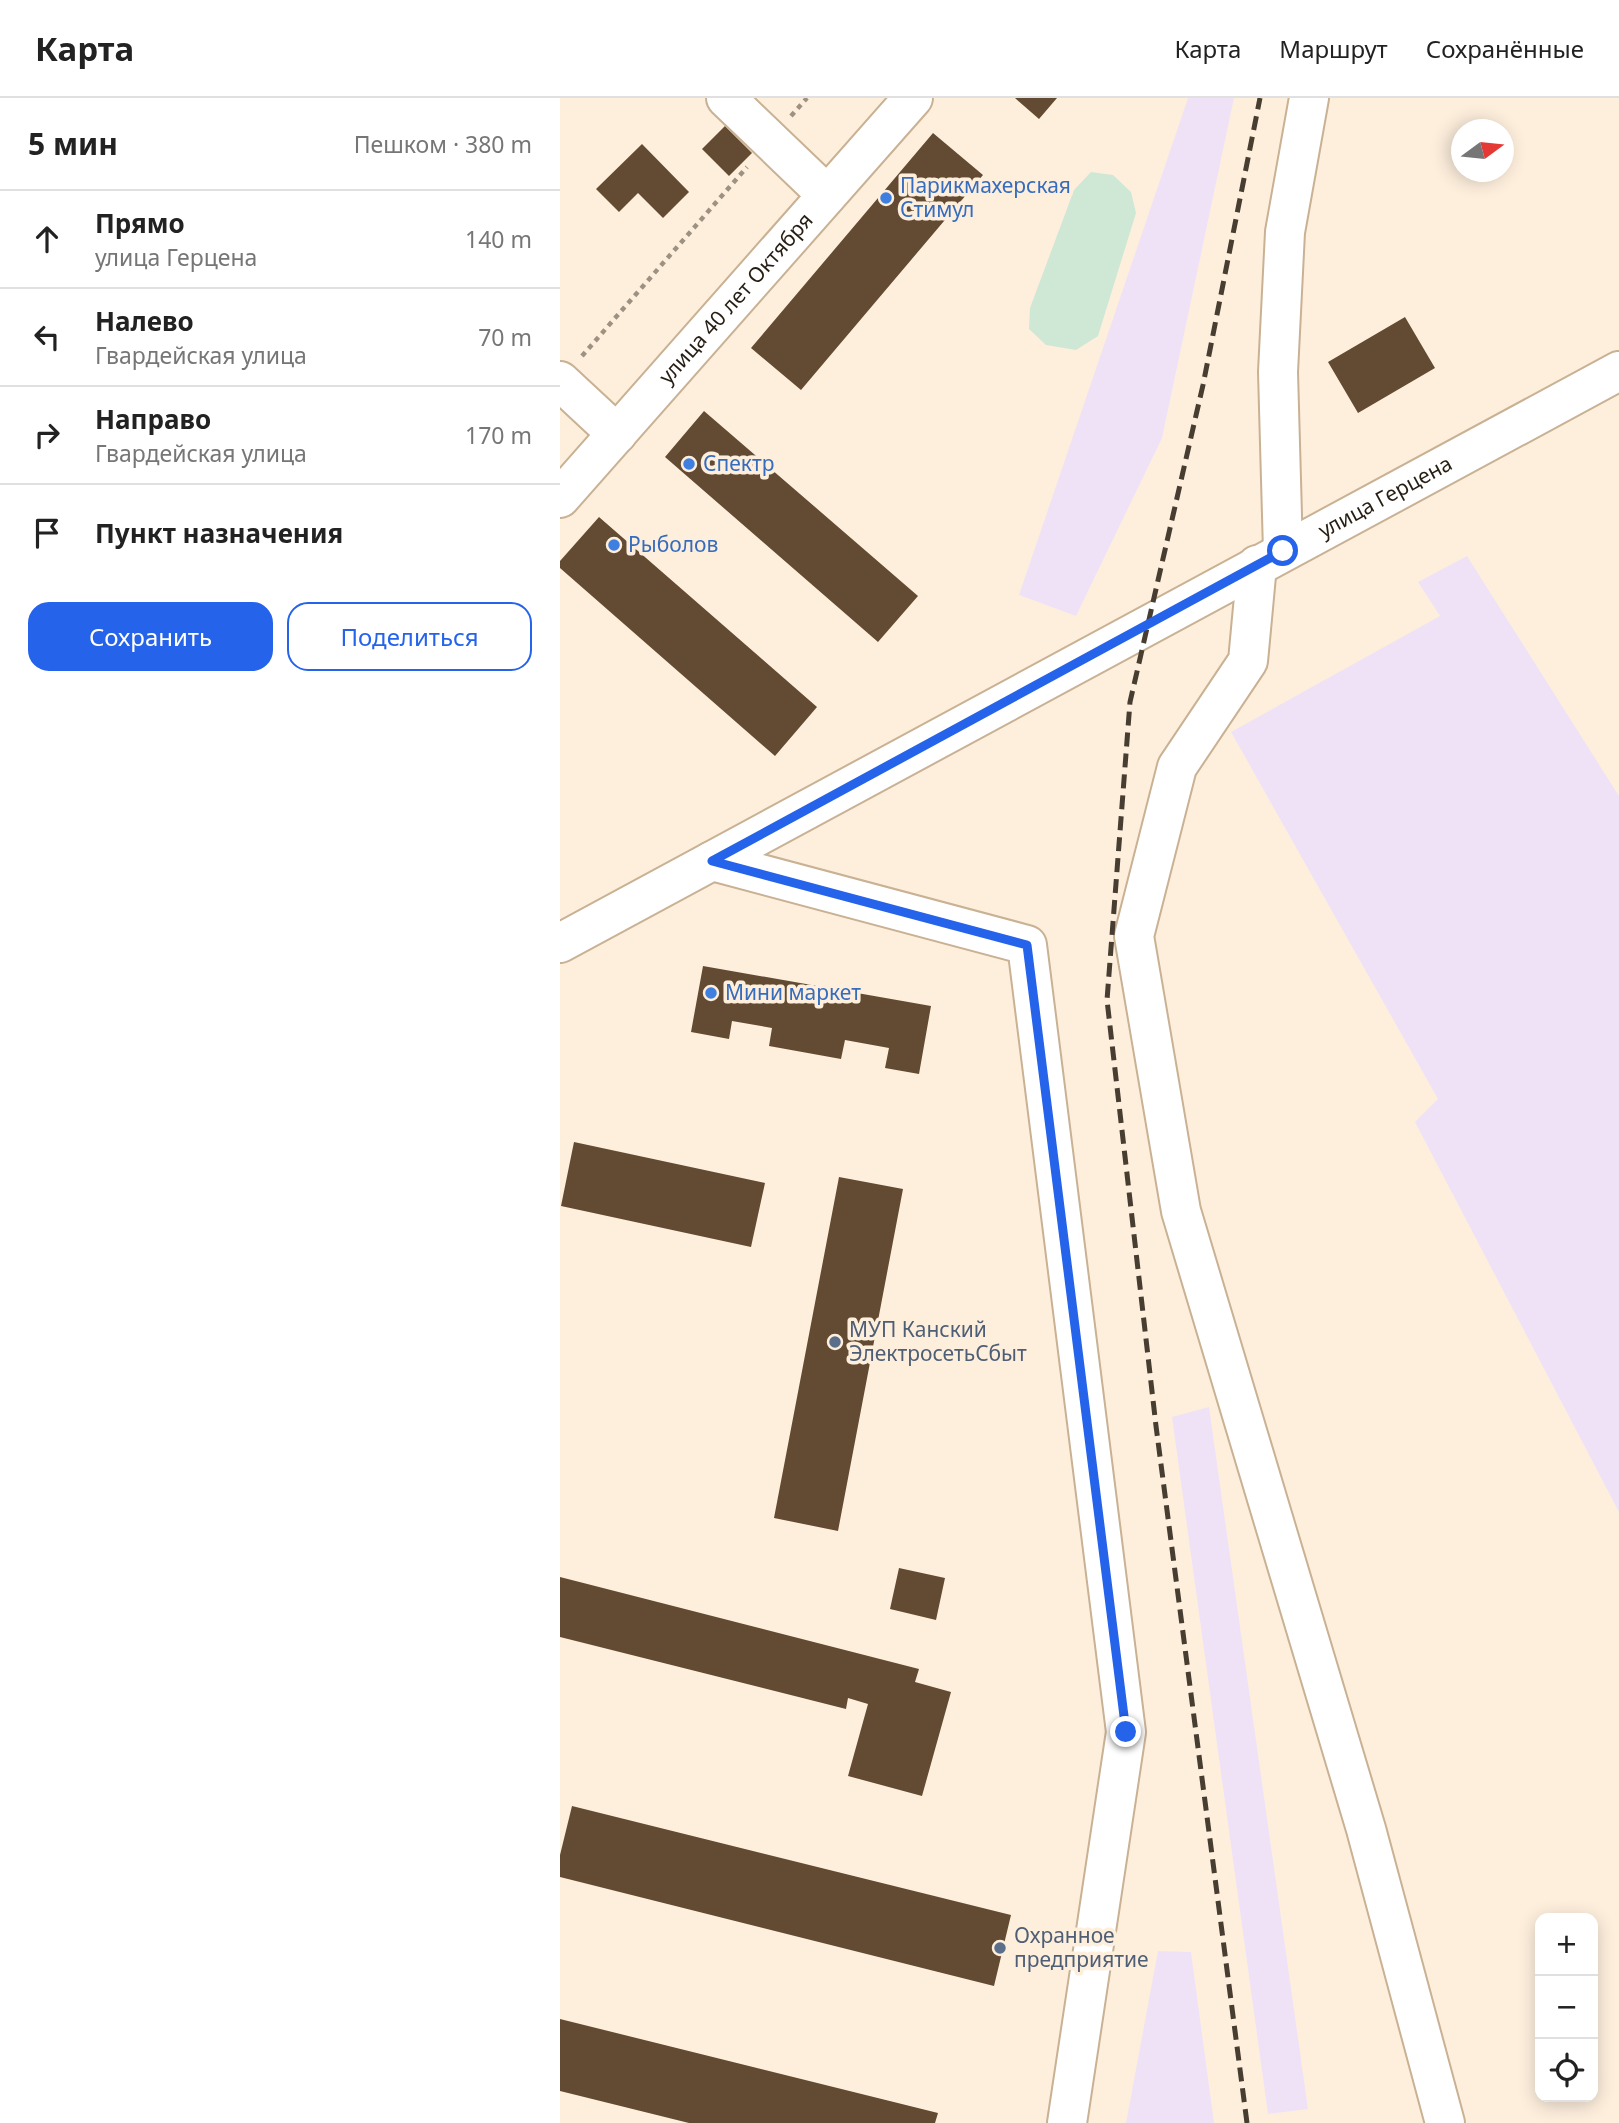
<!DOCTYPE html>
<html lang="ru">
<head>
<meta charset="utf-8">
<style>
	:root { --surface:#fff; --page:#f2f2f2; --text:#222; --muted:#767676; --line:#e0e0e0; --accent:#2563eb }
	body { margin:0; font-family:"Noto Sans",sans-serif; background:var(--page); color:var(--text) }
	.controls { position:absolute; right:21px; bottom:21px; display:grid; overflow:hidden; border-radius:14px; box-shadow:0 4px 18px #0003 }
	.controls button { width:63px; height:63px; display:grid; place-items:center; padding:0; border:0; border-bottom:2px solid var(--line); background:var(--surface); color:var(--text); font:35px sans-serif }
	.compass { position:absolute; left:891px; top:21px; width:63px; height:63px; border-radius:50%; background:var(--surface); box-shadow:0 4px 18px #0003; rotate:75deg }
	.stop { position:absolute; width:21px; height:21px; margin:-16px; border:5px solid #2563eb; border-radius:50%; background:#fff }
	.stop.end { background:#2563eb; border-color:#fff; box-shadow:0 2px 7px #0008 }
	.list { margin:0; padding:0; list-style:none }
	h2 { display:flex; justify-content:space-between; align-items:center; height:91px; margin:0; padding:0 28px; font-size:30px }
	h2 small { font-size:23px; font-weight:400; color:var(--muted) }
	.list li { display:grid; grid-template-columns:46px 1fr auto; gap:21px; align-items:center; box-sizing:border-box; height:98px; padding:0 28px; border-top:2px solid var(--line) }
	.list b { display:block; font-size:26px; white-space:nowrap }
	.list p { margin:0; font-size:23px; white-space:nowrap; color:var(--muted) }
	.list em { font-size:23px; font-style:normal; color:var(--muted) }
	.actions { display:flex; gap:14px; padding:21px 28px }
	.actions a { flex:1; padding:16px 0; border:2px solid var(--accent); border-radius:21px; text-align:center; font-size:24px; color:var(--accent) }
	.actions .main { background:var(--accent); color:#fff }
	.icon { flex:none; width:38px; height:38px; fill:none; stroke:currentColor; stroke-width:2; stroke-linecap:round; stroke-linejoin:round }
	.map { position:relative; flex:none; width:1059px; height:2025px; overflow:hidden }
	header { display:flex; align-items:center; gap:42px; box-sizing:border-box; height:98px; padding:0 35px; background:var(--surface); border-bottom:2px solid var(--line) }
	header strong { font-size:33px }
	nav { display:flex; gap:38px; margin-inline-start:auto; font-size:24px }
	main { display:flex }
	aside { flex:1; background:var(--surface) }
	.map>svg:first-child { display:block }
	.industrial { fill:#efe2f6 }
	.green { fill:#cee8d5 }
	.building { fill:#634b33 }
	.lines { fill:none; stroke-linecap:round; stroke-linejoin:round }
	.minor-casing { stroke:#c9b194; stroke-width:42 }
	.major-casing { stroke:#c9b194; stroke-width:42 }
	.path { stroke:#9d9182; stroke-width:4.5; stroke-dasharray:5 5; stroke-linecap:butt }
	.minor { stroke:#fff; stroke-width:38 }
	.major { stroke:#fff; stroke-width:38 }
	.rail { stroke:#473d31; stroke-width:5; stroke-dasharray:14 7; stroke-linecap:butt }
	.route { stroke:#2563eb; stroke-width:9 }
	.shop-dot { fill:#3f7fe0; stroke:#feefdd; stroke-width:2.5 }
	.service-dot { fill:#5c6f8a; stroke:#feefdd; stroke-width:2.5 }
	.labels { text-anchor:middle; stroke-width:7; stroke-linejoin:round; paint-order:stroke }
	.shop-label { font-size:21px; fill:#366cbe; stroke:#feefdd; text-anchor:start }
	.street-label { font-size:21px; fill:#271e13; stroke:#feefdd }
	.service-label { font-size:21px; fill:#4e5e75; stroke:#feefdd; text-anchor:start }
</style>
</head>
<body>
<header>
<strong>Карта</strong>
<nav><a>Карта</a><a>Маршрут</a><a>Сохранённые</a></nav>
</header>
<main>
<aside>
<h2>5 мин<small>Пешком · 380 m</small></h2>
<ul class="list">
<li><svg class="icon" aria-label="ahead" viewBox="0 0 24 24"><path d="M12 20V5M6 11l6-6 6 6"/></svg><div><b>Прямо</b><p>улица Герцена</p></div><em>140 m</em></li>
<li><svg class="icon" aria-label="left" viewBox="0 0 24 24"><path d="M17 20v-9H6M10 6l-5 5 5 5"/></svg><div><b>Налево</b><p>Гвардейская улица</p></div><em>70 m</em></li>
<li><svg class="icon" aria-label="right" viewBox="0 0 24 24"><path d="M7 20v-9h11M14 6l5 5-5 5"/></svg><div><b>Направо</b><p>Гвардейская улица</p></div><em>170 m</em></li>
<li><svg class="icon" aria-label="arrive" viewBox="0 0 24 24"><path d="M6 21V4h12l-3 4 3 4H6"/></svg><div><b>Пункт назначения</b></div></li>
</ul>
<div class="actions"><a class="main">Сохранить</a><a>Поделиться</a></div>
</aside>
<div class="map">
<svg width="1059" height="2025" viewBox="0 0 1059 2025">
	<rect width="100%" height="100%" fill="#feefdd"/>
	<path class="industrial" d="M628 0H674L602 340 516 518 459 497Z
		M907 458 1059 698V1414L855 1024 878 1001 671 634 880 518 858 484Z
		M649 1309 748 2011 708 2016 612 1319Z
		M598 1853 631 1854 654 2025H566Z"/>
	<path class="green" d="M531 74 553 77 571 94 576 115 538 238 516 252 486 247 469 231 470 210 514 92Z"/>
	<path class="building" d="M455 0H497L479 21Z
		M165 28 192 55 169 78 142 51Z
		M373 35 423 77 241 292 191 250Z
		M82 46 129 94 103 120 78 95 59 114 36 91Z
		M845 219 875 270 798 315 768 264Z
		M144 313 358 498 318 544 105 359Z
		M39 419 257 609 215 658 0 470V463Z
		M143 868 371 908 359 976 325 970 329 950 285 942 281 961 209 948 212 930 172 923 169 941 131 934Z
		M14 1044 205 1085 191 1149 1 1108Z
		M279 1079 343 1091 278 1433 214 1420Z
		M339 1470 385 1480 376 1522 330 1511Z
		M0 1479 359 1571 355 1584 391 1594 362 1698 288 1678 308 1606 288 1600 286 1611 0 1539Z
		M12 1708 451 1817 434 1888 0 1779V1757Z
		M0 1921 378 2015 375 2025H129L0 1993Z"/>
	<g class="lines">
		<g class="minor-casing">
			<path id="minor" d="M166 0 267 97
				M0 283 57 336
				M723 453 718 274 725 134 749 0
				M697 467 688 563 617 669 574 838 621 1113 806 1731 885 2025
				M152 763 467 847 566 1634 507 2025"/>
		</g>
		<g class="major-casing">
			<g id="major">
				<path id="s1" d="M0 400 353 0"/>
				<path id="s2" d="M0 845 1059 273"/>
			</g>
		</g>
		<path class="path" d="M231 18 247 0
			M22 258 187 69"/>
		<use href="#minor" class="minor"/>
		<use href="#major" class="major"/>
		<path class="rail" d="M687 2025 596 1328 547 902 570 604 643 287 700 0"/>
	</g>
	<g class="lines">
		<path class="route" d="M566 1634 467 847 152 763 723 453"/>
	</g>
	<g class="shop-dot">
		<circle cx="326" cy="100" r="7"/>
		<circle cx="129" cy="366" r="7"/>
		<circle cx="54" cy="447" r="7"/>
		<circle cx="151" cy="895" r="7"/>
	</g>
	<g class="service-dot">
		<circle cx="275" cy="1244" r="7"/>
		<circle cx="440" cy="1850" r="7"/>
	</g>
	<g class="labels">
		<g class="shop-label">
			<text x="340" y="95">Парикмахерская<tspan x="340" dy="24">Стимул</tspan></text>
			<text x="143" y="373">Спектр</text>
			<text x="68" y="454">Рыболов</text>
			<text x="165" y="902">Мини маркет</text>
		</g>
		<g class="street-label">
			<text dy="7" stroke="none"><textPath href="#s1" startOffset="266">улица 40 лет Октября</textPath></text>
			<text dy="7" stroke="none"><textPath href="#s2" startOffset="938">улица Герцена</textPath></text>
		</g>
		<g class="service-label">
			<text x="289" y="1239">МУП Канский<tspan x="289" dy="24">ЭлектросетьСбыт</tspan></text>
			<text x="454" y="1845">Охранное<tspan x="454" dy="24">предприятие</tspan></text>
		</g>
	</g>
</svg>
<div class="controls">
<button>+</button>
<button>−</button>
<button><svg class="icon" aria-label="locate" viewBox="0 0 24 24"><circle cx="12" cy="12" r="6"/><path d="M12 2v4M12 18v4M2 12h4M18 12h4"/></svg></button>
</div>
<svg class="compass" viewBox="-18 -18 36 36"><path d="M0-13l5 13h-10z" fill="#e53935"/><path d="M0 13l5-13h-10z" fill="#767676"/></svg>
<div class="stop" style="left:723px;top:453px"></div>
<div class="stop end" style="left:566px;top:1634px"></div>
</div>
</main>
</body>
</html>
